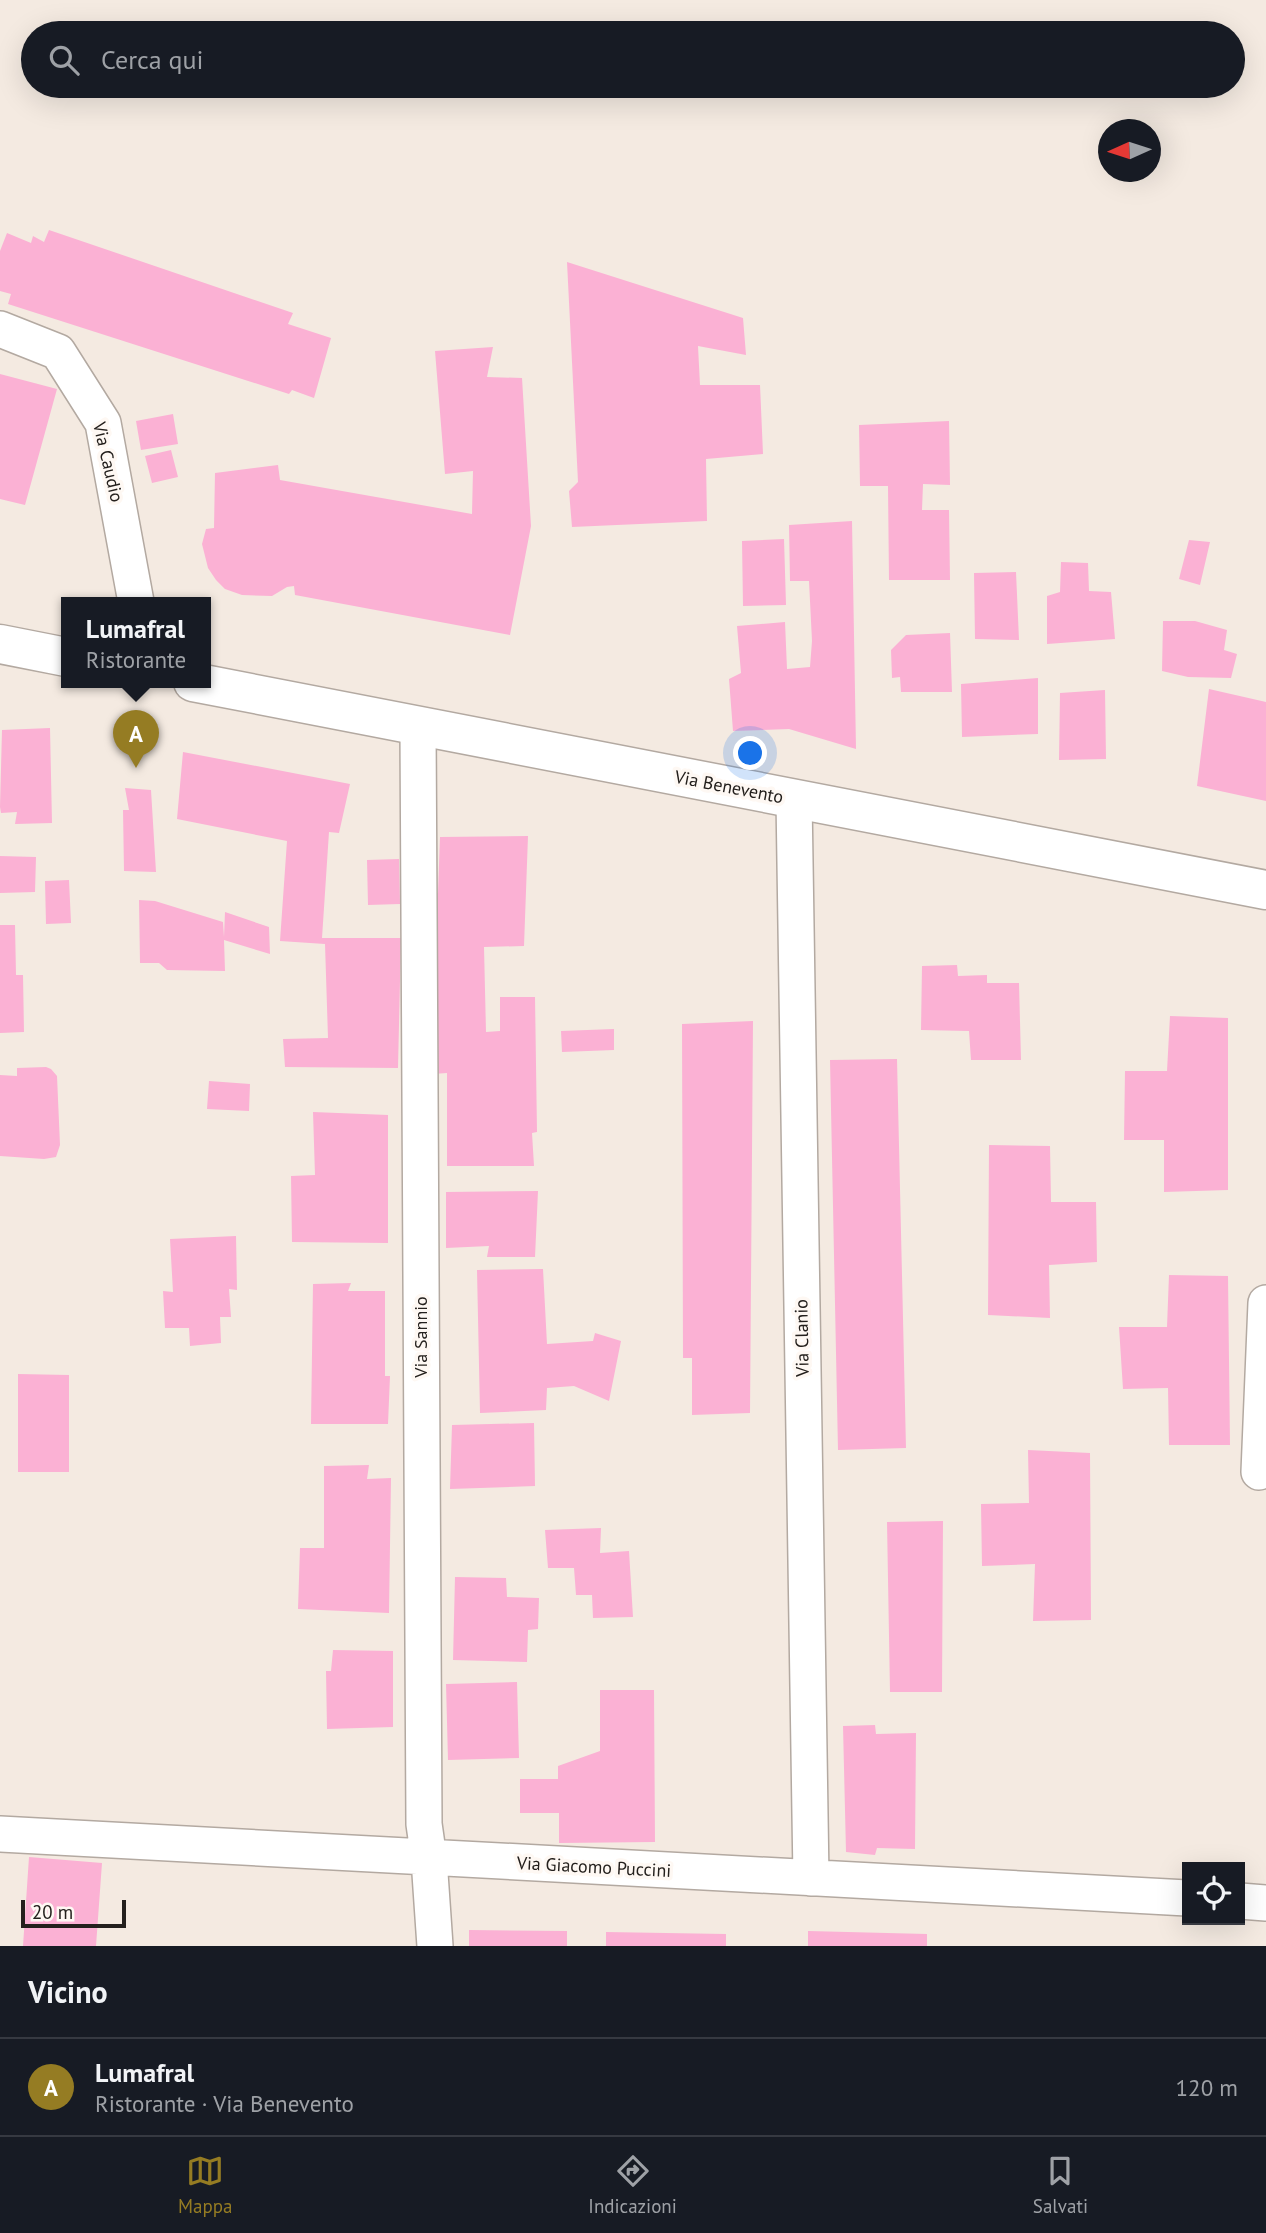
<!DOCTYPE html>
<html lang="it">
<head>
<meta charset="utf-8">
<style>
	:root { --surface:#171b24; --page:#242831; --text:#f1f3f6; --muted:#9ea1a6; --line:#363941; --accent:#957c23 }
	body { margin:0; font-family:"PT Sans",sans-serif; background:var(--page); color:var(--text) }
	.controls { position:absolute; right:21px; bottom:21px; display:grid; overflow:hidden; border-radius:0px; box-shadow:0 7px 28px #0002 }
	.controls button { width:63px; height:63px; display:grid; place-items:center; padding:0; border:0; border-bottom:2px solid var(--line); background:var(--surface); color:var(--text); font:35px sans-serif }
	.compass { position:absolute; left:1098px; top:119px; width:63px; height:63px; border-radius:50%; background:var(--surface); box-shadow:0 7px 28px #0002; rotate:267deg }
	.scale { position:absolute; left:21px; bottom:18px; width:105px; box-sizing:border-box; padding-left:7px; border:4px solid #24201d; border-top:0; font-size:19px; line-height:24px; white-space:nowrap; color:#24201d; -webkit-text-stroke:5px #fef8f3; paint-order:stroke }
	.you { position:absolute; left:751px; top:754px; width:24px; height:24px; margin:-18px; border:5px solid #fff; border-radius:50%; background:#1a73e8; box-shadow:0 0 0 10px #1a73e833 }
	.badge { display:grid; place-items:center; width:46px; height:46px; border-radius:50%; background:var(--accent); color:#fff; font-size:23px; font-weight:700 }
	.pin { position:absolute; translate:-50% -58px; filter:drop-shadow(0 2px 4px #0008) }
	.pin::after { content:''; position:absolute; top:37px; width:24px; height:21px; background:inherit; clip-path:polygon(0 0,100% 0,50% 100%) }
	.popup { position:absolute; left:61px; top:597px; width:150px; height:91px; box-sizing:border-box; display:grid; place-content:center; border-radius:0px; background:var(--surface); filter:drop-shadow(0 2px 5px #0005); font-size:23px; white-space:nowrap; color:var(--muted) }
	.popup b { font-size:26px; color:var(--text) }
	.popup::after { content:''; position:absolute; left:50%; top:100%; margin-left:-14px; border:14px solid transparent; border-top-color:var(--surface) }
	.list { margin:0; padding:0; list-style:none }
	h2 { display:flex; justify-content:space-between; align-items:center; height:91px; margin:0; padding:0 28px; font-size:30px }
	h2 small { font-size:23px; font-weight:400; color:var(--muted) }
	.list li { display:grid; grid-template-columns:46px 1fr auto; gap:21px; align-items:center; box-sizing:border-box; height:98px; padding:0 28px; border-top:2px solid var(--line) }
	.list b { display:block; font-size:26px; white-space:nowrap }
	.list p { margin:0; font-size:23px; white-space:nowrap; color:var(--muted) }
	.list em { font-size:23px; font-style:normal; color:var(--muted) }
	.icon { flex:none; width:38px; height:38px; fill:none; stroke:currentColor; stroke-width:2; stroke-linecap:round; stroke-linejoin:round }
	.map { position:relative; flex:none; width:1266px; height:1946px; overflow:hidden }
	.search { position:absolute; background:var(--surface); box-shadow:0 7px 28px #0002; left:21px; right:21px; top:21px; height:77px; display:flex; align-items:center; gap:18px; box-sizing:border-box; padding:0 24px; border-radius:38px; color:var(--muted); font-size:26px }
	.sheet { height:189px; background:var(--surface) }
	nav { display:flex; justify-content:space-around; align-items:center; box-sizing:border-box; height:98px; border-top:2px solid var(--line); background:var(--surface); font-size:19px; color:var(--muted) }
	nav a { display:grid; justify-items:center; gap:4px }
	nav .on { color:var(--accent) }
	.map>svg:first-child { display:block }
	.building { fill:#fbb1d4 }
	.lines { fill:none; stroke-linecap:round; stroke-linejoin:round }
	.street-casing { stroke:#b3a9a1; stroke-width:38 }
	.secondary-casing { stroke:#b3a9a1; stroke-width:41 }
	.street { stroke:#fff; stroke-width:35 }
	.secondary { stroke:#fff; stroke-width:38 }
	.labels { text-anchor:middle; stroke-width:7; stroke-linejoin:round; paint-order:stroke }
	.street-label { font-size:18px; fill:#24201d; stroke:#fef8f3 }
</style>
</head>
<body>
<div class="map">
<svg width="1266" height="1946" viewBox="0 0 1266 1946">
	<rect width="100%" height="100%" fill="#f4eae1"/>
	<path class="building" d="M49 230 293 313 288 324 331 338 314 398 292 390 289 394 8 304 11 294 0 291V251L7 233 31 243 33 236 44 242Z
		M567 262 743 318 746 355 698 346 700 385H760L763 454 706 459 707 521 572 527 569 491 578 482Z
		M493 347 487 377 522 378 531 526 510 635 295 595 294 586 287 587 272 596 242 595 225 589 216 580 208 568 202 544 206 529 214 528 215 473 278 465 280 480 472 514 473 471 445 474 435 351Z
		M0 374 57 389 25 505 0 499Z
		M173 414 178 444 141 450 136 421Z
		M949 421 950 485 923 484 922 510H949L950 580H889L888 486H860L859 425Z
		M171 450 178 477 152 483 145 456Z
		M852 521 856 749 789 729 733 731 729 679 741 673 737 626 785 622 787 669 810 667 812 641 809 581H790L789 525Z
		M784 539 786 605 743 606 742 541Z
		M1189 540 1210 542 1200 585 1179 579Z
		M1061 562 1088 563 1089 591 1111 592 1115 639 1047 644V596L1060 592Z
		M1016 572 1019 640 975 639 974 573Z
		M1163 621H1195L1227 630 1224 650 1237 654 1231 678 1188 677 1162 671Z
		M950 633 952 692H901L900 677 892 678 891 650 906 635Z
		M1038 678V734L962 737 961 684Z
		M1209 689 1266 702V801L1197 786Z
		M1105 690 1106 759 1059 760 1060 693Z
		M50 728 52 823 15 824 17 812 1 813 0 807 2 730Z
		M183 752 350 784 339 833 329 832 322 938H401L398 1068 285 1067 283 1039 328 1038 325 944 280 941 287 841 177 819Z
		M125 788 151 790 156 872 124 871 123 810H129Z
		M528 836 524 946 484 947 486 1032 500 1031V997H535L537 1132 532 1133 534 1166H447V1073L433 1074 428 893H438L440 837Z
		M0 856 36 857 35 892 0 893Z
		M399 859 400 904 368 905 367 860Z
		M69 880 71 923 46 924 45 881Z
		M139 900 155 901 223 922 224 937 225 912 269 927 270 954 224 940 225 971 167 970 159 963H140Z
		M0 925H15L16 975H23L24 1032 0 1033Z
		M957 965 958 976 987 975V983H1019L1021 1060H971L969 1031 921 1030 922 966Z
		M1170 1016 1228 1018V1190L1164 1192V1140H1124L1125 1071H1167Z
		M753 1021 750 1413 692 1415V1358H683L682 1024Z
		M614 1029V1050L562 1052 561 1031Z
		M897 1059 906 1448 838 1450 830 1060Z
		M46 1067 51 1069 57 1076 60 1145 56 1157 44 1159 0 1156V1075L17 1076V1068Z
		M209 1081 250 1084 249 1111 207 1109Z
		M313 1112 388 1115V1243L292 1242 291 1176 315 1175Z
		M989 1145 1050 1146 1051 1202H1096L1097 1262 1049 1265 1050 1318 988 1315Z
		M538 1191 535 1257H487L489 1246 446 1248V1192Z
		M236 1236 237 1290 229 1289 231 1317H220L221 1343 190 1346 189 1328H165L163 1291 173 1292 170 1239Z
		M543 1269 547 1344 593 1341 595 1333 621 1341 609 1401 574 1386 547 1388 546 1410 480 1413 477 1270Z
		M1169 1275 1228 1276 1230 1445H1169L1168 1388 1123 1389 1119 1327H1167Z
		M351 1283 348 1291H385V1376H390L388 1424H311L313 1284Z
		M18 1374 69 1375V1472H18Z
		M534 1423 535 1486 450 1489 452 1425Z
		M1028 1450 1090 1453 1091 1620 1033 1621 1035 1564 982 1566 981 1504 1029 1503Z
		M369 1465 367 1479 391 1478 389 1613 298 1609 300 1548H324V1466Z
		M943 1521 942 1692H890L887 1522Z
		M601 1528 600 1553 629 1551 633 1617 593 1618 592 1595H576L574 1568H548L545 1530Z
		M455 1577 506 1578 507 1597 539 1598 538 1629 528 1630 527 1662 453 1660Z
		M333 1650 393 1651V1727L327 1729 326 1671H331Z
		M517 1682 519 1758 448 1760 446 1684Z
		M600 1690H654L655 1842 559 1843V1813H520V1779H558V1766L600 1751Z
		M875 1725 876 1734 916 1733 915 1849 877 1848 875 1855 846 1852 843 1726Z
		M29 1857 102 1863 96 1946H23Z
		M469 1930 567 1931V1946H469Z
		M808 1931 927 1934V1946H808Z
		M606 1932 726 1934V1946H606Z"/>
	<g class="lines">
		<g class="street-casing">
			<path id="street" d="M0 329 58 352 103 423 136 602
				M418 727 424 1824 429 1859 435 1946
				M794 799 811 1878
				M1259 1472 1266 1303
				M0 1834 1187 1898
				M1240 1901 1266 1903"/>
		</g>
		<g class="secondary-casing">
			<path id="secondary" d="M0 644 66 657
				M193 682 1266 890"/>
		</g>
		<use href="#street" class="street"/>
		<use href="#secondary" class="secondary"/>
	</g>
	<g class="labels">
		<g class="street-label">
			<text transform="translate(108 462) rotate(77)" y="6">Via Caudio</text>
			<text transform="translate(729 787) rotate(11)" y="6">Via Benevento</text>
			<text transform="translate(421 1337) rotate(-90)" y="6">Via Sannio</text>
			<text transform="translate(802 1338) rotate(-91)" y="6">Via Clanio</text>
			<text transform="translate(594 1867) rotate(3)" y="6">Via Giacomo Puccini</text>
		</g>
	</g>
</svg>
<div class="controls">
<button><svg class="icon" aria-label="locate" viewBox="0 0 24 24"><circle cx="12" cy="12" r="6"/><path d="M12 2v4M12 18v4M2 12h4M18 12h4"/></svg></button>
</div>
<svg class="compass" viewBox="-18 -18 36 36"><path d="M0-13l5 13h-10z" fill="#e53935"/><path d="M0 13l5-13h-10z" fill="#9ea1a6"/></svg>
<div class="scale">20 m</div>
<div class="you"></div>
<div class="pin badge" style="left:136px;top:768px">A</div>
<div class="popup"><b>Lumafral</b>Ristorante</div>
<div class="search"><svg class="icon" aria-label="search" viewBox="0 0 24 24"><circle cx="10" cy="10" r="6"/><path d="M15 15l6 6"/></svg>Cerca qui</div>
</div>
<section class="sheet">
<h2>Vicino<small></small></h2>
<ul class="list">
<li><span class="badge">A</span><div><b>Lumafral</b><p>Ristorante · Via Benevento</p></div><em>120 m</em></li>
</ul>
</section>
<nav>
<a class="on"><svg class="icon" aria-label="map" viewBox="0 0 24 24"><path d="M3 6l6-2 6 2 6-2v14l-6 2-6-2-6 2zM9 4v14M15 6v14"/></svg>Mappa</a>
<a><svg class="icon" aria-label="directions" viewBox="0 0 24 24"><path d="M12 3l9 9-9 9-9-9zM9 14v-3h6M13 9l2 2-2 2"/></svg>Indicazioni</a>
<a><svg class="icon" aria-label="saved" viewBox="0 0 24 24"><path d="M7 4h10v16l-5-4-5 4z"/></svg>Salvati</a>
</nav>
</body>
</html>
